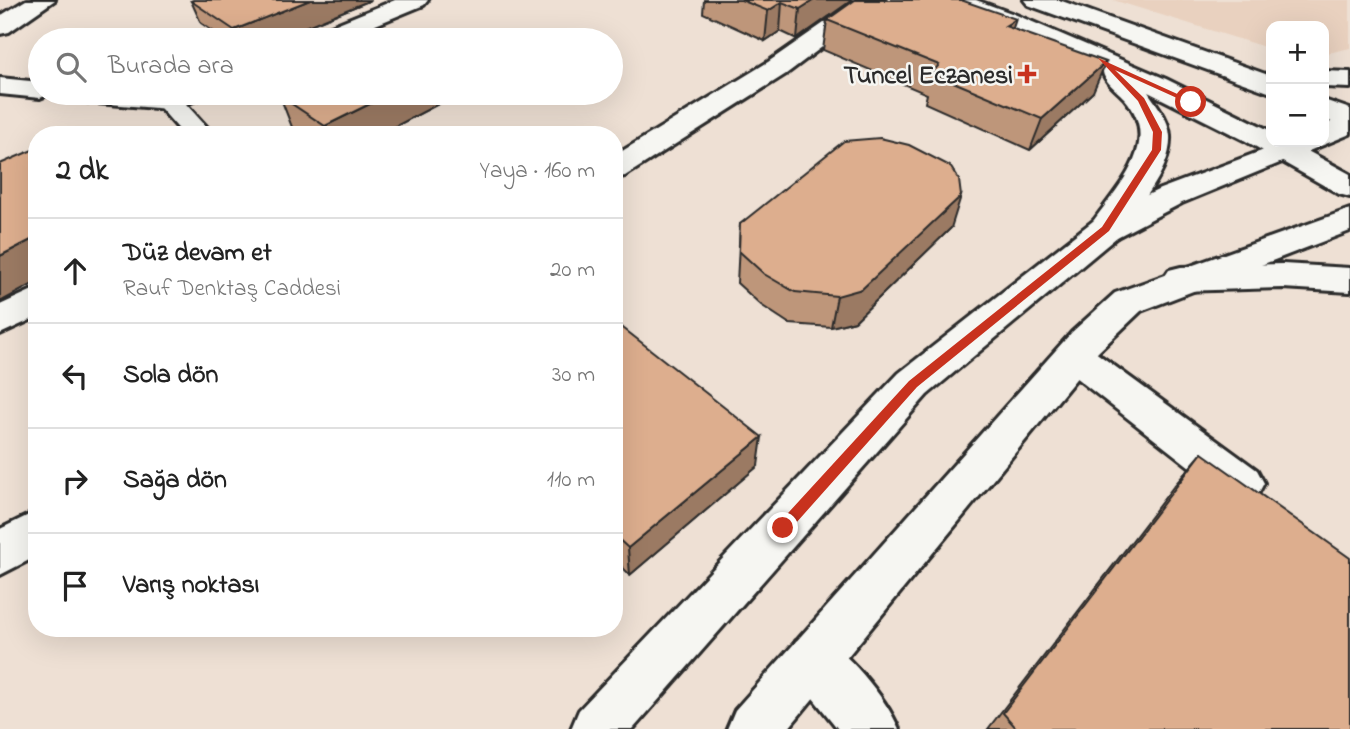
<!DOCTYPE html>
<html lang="tr">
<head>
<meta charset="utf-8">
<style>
	:root { --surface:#fff; --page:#f6f6f6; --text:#222; --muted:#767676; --line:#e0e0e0 }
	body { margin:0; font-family:"Indie Flower",sans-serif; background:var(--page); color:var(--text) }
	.controls { position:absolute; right:21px; top:21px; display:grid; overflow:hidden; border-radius:14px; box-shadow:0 7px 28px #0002 }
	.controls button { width:63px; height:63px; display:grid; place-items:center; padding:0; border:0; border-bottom:2px solid var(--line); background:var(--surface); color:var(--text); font:35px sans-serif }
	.stop { position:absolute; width:21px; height:21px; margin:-16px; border:5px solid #c8321e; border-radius:50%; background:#fff }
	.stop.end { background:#c8321e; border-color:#fff; box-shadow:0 2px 7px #0008 }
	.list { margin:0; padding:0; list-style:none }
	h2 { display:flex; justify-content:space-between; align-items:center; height:91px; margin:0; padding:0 28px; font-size:30px }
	h2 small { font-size:23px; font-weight:400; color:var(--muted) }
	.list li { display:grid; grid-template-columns:46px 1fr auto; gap:21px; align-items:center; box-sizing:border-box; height:105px; padding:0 28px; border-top:2px solid var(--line) }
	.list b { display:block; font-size:26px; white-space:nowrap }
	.list p { margin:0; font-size:23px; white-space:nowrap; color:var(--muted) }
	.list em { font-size:23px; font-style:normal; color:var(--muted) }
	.icon { flex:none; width:38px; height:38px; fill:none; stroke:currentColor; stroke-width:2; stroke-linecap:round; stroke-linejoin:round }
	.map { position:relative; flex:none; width:1350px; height:729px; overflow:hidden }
	.search { position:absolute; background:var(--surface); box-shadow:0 7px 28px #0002; left:28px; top:28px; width:595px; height:77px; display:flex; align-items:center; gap:18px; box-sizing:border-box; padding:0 24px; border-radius:38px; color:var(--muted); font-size:26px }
	.panel { position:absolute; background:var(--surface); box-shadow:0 7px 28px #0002; left:28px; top:126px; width:595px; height:511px; border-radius:28px }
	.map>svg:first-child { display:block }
	.built { fill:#e9d1bf }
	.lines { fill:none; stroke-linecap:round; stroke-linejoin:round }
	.street-casing { stroke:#2b2b2b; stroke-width:6 }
	.secondary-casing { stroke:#2b2b2b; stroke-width:6 }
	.primary-casing { stroke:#2b2b2b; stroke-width:6 }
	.street { fill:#f6f6f2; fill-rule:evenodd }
	.secondary { fill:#f6f6f2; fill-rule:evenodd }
	.primary { fill:#f6f6f2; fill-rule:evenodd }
	.wall { fill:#be967a; stroke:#2b2b2b; stroke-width:2 }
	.shaded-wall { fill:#9b7a63; stroke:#2b2b2b; stroke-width:2 }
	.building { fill:#ddae8e; stroke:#2b2b2b; stroke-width:2 }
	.route { fill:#c8321e }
	.poi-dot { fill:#c8321e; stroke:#f6f6f2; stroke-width:2.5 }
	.labels { text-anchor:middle; stroke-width:5; stroke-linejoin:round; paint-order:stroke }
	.far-poi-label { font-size:26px; font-weight:bold; fill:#2b2b2b; stroke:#f6f6f2; text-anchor:end }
</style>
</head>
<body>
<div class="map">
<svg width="1350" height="729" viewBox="0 0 1350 729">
	<rect width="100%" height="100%" fill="#eee0d4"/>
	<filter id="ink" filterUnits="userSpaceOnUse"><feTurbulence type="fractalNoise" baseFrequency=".0143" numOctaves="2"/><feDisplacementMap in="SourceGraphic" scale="14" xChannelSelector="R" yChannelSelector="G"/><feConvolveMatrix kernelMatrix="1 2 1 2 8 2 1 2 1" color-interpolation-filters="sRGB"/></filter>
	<g filter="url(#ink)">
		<path class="built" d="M1113 0H1350V48L1324 54V26H1271V49Z"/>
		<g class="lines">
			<g class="street-casing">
				<path id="street" d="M26 0H55L9 32 0 34V16Z
					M395 0H428L424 5 339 40H305L309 35Z
					M857 0H885L786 74 625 176 614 178V156L768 62Z
					M164 93H203L199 99 186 104 214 135H184L154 101Z
					M37 288V317L0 334V305Z
					M1074 342 1087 346 1257 470 1264 483 1257 496 1242 501 1227 496 1061 366 1055 356 1061 346Z
					M37 511V556L0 575V529Z
					M814 634C845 647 886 698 899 729H838L796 677 789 659 796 641Z"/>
			</g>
			<g class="secondary-casing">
				<path id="secondary" d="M0 78 40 82V93H52L40 98 0 94Z
					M60 93H169L178 95 182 101 178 107 168 109 74 101 64 99Z
					M1350 114V134L1182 203 1117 237 927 395 633 729H571L579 710 899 373 1093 221 1160 189 1285 142H1324V125Z
					M1350 209V231L1141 311 1098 352 788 729H727L735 710 1072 332 1115 293Z"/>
			</g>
			<g class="primary-casing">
				<path id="primary" d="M942 0H976L1014 14 1166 79 1271 131V142H1291L1350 174V197L1339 194 1244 140 1148 92C1157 105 1169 119 1170 136 1172 172 1136 208 1117 237L1105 240 1093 237 1088 229C1113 190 1165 146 1125 99 1118 91 1103 81 1103 71L946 5Z
					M1024 0H1059L1271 76V93L1028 5Z
					M1324 71 1350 72V88L1324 87Z
					M1324 100 1350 109V129L1324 119Z
					M1283 264 1350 268V292L1283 288 1181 291 1169 288 1163 279 1169 270 1181 267Z"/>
			</g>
			<use href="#street" class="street"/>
			<use href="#secondary" class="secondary"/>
			<use href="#primary" class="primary"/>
		</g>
		<path class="wall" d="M371 0 273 40H226L201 23 191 1Z
			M704 0H852L797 39 780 31 765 41 703 13Z
			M827 20 1013 29 1093 92 1030 150 925 103 927 94 823 50Z
			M288 93H447L448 99 379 135H304L292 127 280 96Z
			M740 224 951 228 855 321 831 327 790 324 761 305 737 283Z
			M614 321 758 466 630 575 614 559Z
			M1202 453 1350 729H988L1174 486Z"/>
		<path class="shaded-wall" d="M310 0H371L273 40H238L234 30Z
			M814 0H852L797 39 800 9Z
			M782 2 780 31 765 41 768 11Z
			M1016 19 1006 49 1005 26Z
			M1106 62 1093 92 1030 150 1042 119Z
			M392 93H447L448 99 379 135H328L325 126Z
			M961 196 951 228 855 321 831 327 837 296Z
			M37 237V282L0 302V256Z
			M762 437 758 466 630 575 628 548Z"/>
		<path class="building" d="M193 0H310L234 30 191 1Z
			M741 0H814L800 9 782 2 768 11Z
			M855 0H961L1016 19 1005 26 1106 62 1042 119 932 73 939 65 827 20Z
			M382 37 389 40H374Z
			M288 93H392L325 126 280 96Z
			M880 138 909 145 950 166 959 180 961 196 862 289 837 296 795 292 764 274 739 251 740 224 844 141Z
			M37 148V237L0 256V164Z
			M614 321 762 437 628 548 614 535Z
			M1202 453 1350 558V729H1017L1003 713Z"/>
	</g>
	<path class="route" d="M1098 58 1195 102 1188 103 1115 70 1144 98 1162 132 1161 150 1109 231 917 387 788 532H778V524L909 381 1102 227 1152 150 1153 132 1138 101Z"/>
	<path class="poi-dot" d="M1023.5 63.5h7v7h7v7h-7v7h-7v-7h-7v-7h7z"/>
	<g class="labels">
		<g class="far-poi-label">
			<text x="1013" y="83">Tuncel Eczanesi</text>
		</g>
	</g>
</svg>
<div class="controls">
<button>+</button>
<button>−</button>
</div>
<div class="stop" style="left:1191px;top:102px"></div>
<div class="stop end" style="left:783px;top:528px"></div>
<div class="search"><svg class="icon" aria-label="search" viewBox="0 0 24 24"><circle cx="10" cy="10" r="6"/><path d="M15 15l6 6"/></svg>Burada ara</div>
<section class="panel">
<h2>2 dk<small>Yaya · 160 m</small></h2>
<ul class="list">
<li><svg class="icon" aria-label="ahead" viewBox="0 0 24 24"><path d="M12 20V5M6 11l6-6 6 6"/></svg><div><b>Düz devam et</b><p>Rauf Denktaş Caddesi</p></div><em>20 m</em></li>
<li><svg class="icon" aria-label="left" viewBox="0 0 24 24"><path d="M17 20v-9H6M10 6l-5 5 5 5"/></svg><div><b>Sola dön</b></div><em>30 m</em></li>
<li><svg class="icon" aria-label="right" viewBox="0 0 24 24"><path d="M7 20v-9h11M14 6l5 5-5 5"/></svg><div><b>Sağa dön</b></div><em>110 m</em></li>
<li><svg class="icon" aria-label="arrive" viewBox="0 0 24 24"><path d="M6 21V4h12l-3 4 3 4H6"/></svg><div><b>Varış noktası</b></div></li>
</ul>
</section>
</div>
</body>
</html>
